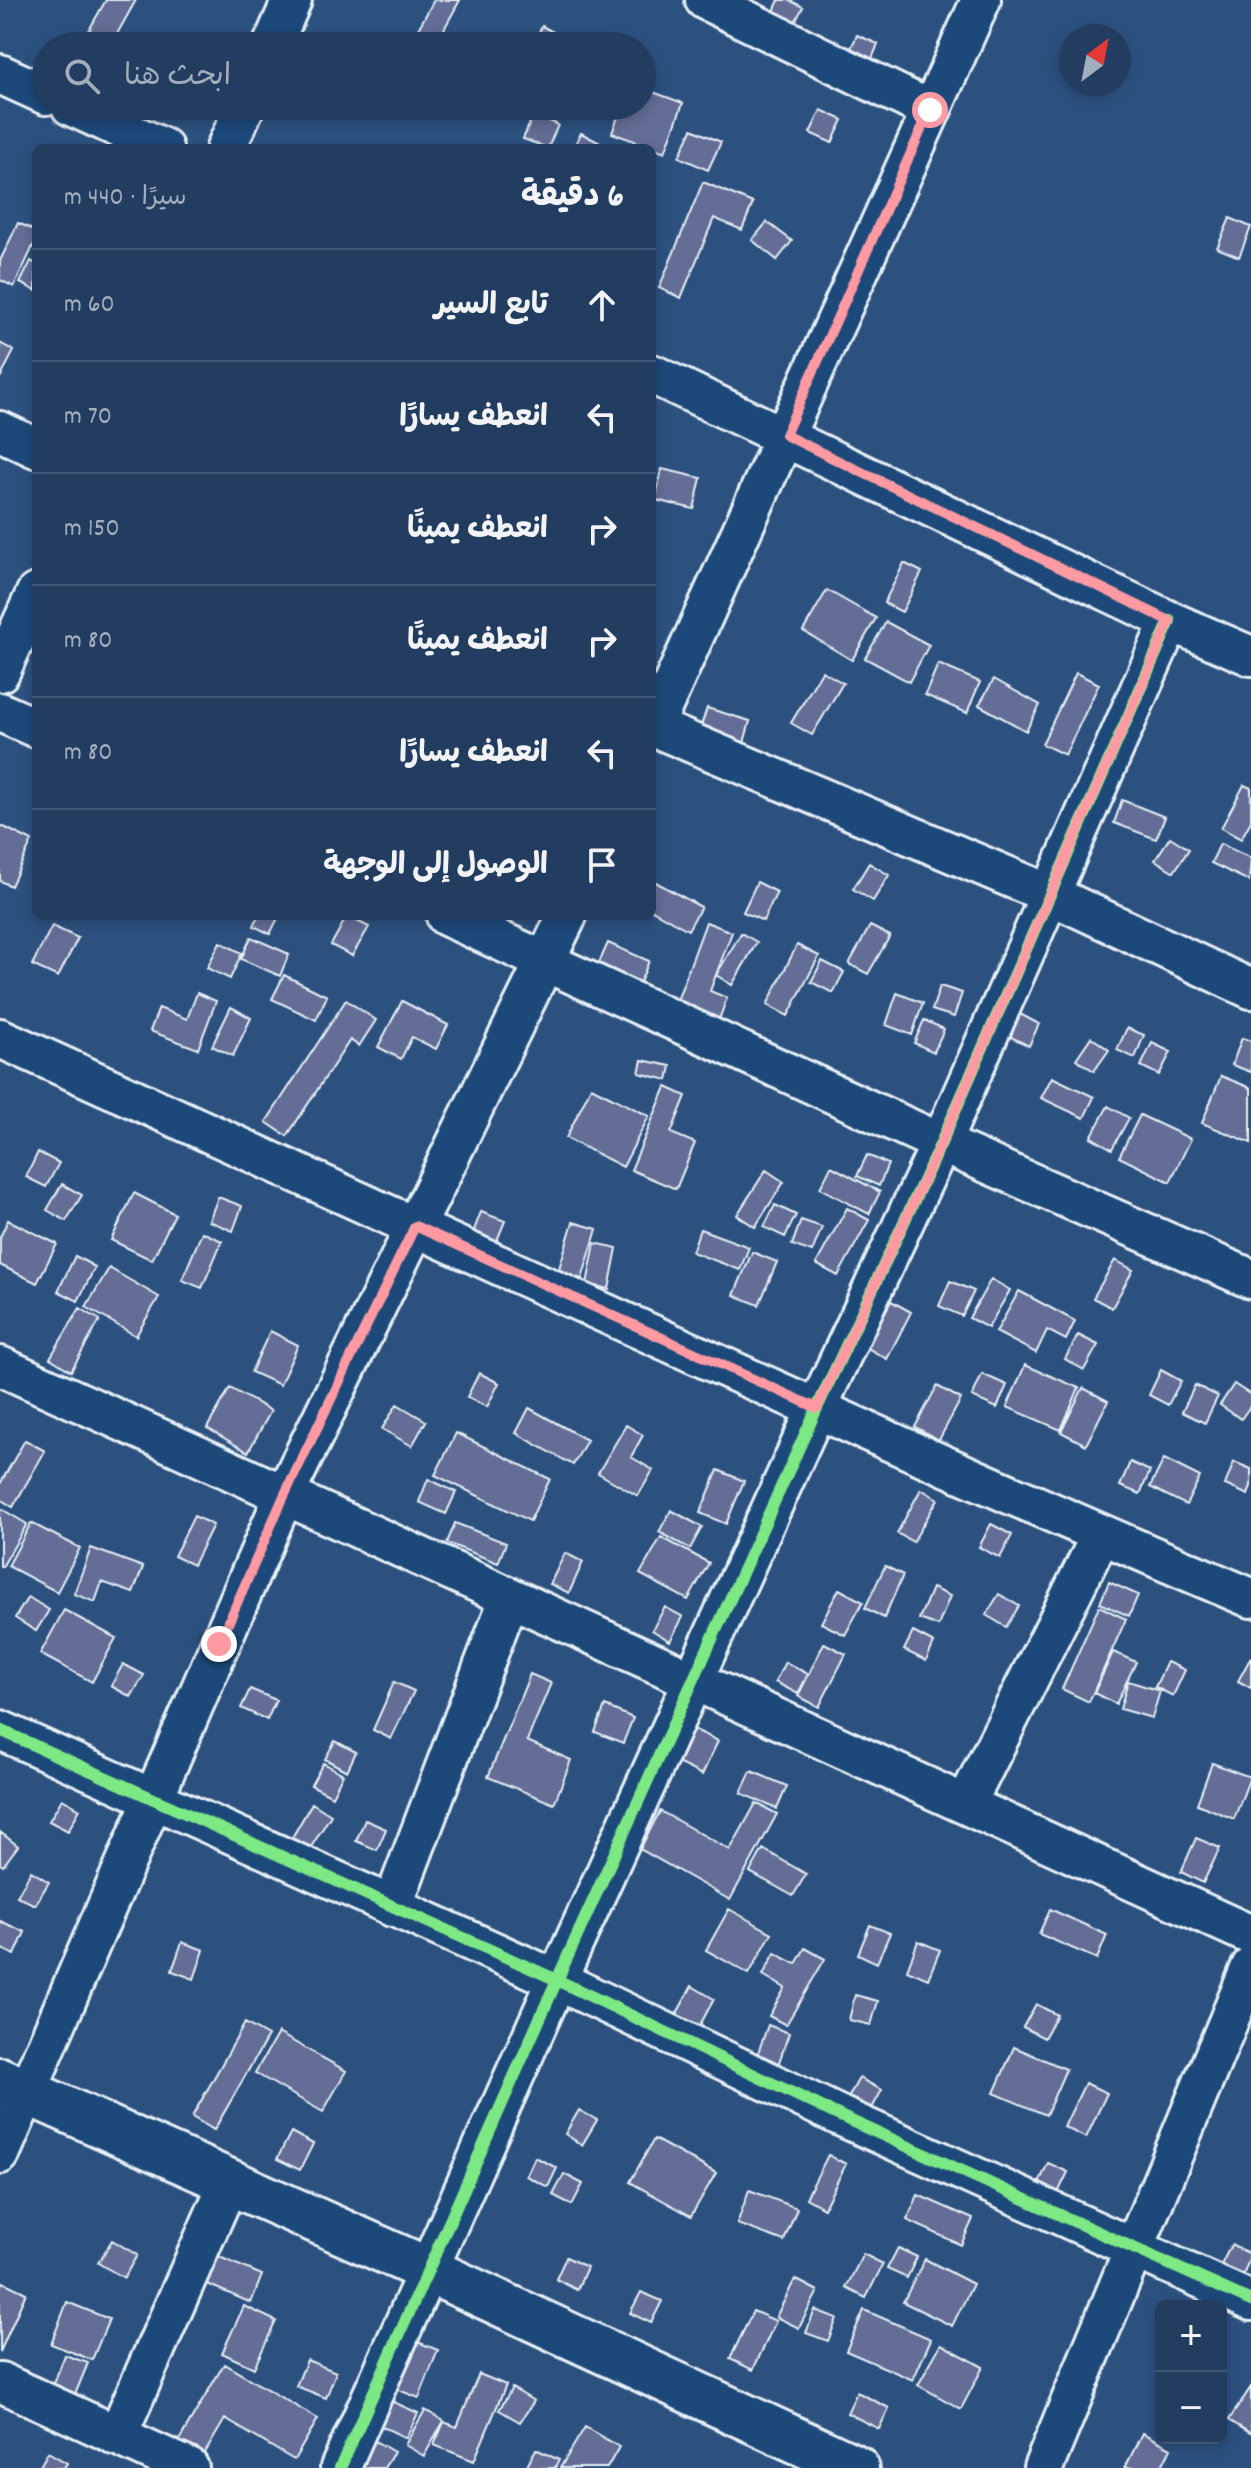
<!DOCTYPE html>
<html lang="ar">
<head>
<meta charset="utf-8">
<style>
	:root { --surface:#223d5f; --page:#2a4465; --text:#f1f3f6; --muted:#a2aebd; --line:#3f5674 }
	body { margin:0; font-family:Dekko,"Playpen Sans Arabic",sans-serif; background:var(--page); color:var(--text); direction:rtl }
	.controls { position:absolute; right:24px; bottom:24px; display:grid; overflow:hidden; border-radius:12px; box-shadow:0 4px 12px #0003 }
	.controls button { width:72px; height:72px; display:grid; place-items:center; padding:0; border:0; border-bottom:2px solid var(--line); background:var(--surface); color:var(--text); font:40px sans-serif }
	.compass { position:absolute; left:1059px; top:24px; width:72px; height:72px; border-radius:50%; background:var(--surface); box-shadow:0 4px 12px #0003; rotate:32deg }
	.stop { position:absolute; width:24px; height:24px; margin:-18px; border:6px solid #ff9aa2; border-radius:50%; background:#fff }
	.stop.end { background:#ff9aa2; border-color:#fff; box-shadow:0 2px 8px #0008 }
	.list { margin:0; padding:0; list-style:none }
	h2 { display:flex; justify-content:space-between; align-items:center; height:104px; margin:0; padding:0 32px; font-size:34px }
	h2 small { font-size:26px; font-weight:400; color:var(--muted) }
	.list li { display:grid; grid-template-columns:52px 1fr auto; gap:24px; align-items:center; box-sizing:border-box; height:112px; padding:0 32px; border-top:2px solid var(--line) }
	.list b { display:block; font-size:30px; white-space:nowrap }
	.list em { font-size:26px; font-style:normal; color:var(--muted) }
	.icon { flex:none; width:44px; height:44px; fill:none; stroke:currentColor; stroke-width:2; stroke-linecap:round; stroke-linejoin:round }
	.map { position:relative; flex:none; width:1251px; height:2468px; overflow:hidden; direction:ltr }
	.search { position:absolute; background:var(--surface); box-shadow:0 4px 12px #0003; left:32px; top:32px; width:624px; height:88px; display:flex; align-items:center; gap:20px; box-sizing:border-box; padding:0 28px; border-radius:44px; color:var(--muted); font-size:30px }
	.panel { position:absolute; background:var(--surface); box-shadow:0 4px 12px #0003; left:32px; top:144px; width:624px; height:776px; border-radius:12px; direction:rtl }
	.map>svg:first-child { display:block }
	.building { fill:#646d95; stroke:#e8f1f8; stroke-width:2 }
	.lines { fill:none; stroke-linecap:round; stroke-linejoin:round }
	.minor-casing { stroke:#e8f1f8; stroke-width:44 }
	.tertiary-casing { stroke:#e8f1f8; stroke-width:50 }
	.minor { stroke:#1f4a7a; stroke-width:38 }
	.tertiary { stroke:#1f4a7a; stroke-width:44 }
	.cycleway-casing { stroke:#1f4a7a; stroke-width:17 }
	.cycleway { stroke:#7ce984; stroke-width:12 }
	.route { stroke:#ff9aa2; stroke-width:10 }
</style>
</head>
<body>
<div class="map">
<svg width="1251" height="2468" viewBox="0 0 1251 2468">
	<rect width="100%" height="100%" fill="#2d517f"/>
	<filter id="ink" filterUnits="userSpaceOnUse"><feTurbulence type="fractalNoise" baseFrequency=".0125" numOctaves="2"/><feDisplacementMap in="SourceGraphic" scale="16" xChannelSelector="R" yChannelSelector="G"/><feConvolveMatrix kernelMatrix="1 2 1 2 8 2 1 2 1" color-interpolation-filters="sRGB"/></filter>
	<g filter="url(#ink)">
		<path class="building" d="M106 0H136L112 43 89 30Z
			M434 0H460L437 42 417 31Z
			M779 0H789L803 7 792 28 771 18Z
			M542 26 564 38 560 46H532Z
			M857 35 878 44 869 66 847 57Z
			M642 88 683 103 665 152 612 133 622 106H642Z
			M821 110 843 120 832 143 810 133Z
			M534 113 558 125 548 148 523 139Z
			M692 129 721 142 708 170 679 157Z
			M581 133 602 144 600 148H574Z
			M703 182 753 203 742 230 714 218 681 298 659 288Z
			M1230 218 1251 227 1239 257 1217 248Z
			M767 222 792 241 777 260 752 240Z
			M18 223 36 231V240L14 287 0 280V261Z
			M31 261 36 264V291L20 283Z
			M0 343 14 351 0 378Z
			M662 469 701 478 694 509 655 500Z
			M904 563 922 572 902 612 884 603Z
			M827 590 876 618 852 660 803 631Z
			M886 622 929 645 909 682 865 658Z
			M938 664 980 682 967 713 925 695Z
			M822 671 843 683 812 735 791 723Z
			M1076 673 1099 684 1065 755 1042 744Z
			M994 679 1040 705 1026 731 979 705Z
			M707 708 750 721 744 743 700 729Z
			M1244 785 1251 788V821L1241 839 1221 828Z
			M1122 800 1165 817 1156 839 1114 823Z
			M0 825 32 841 11 886 0 881Z
			M1170 837 1189 849 1174 872 1155 860Z
			M1220 844 1251 858 1249 881 1211 863Z
			M869 863 889 875 873 901 853 889Z
			M652 880 701 907 688 930 652 910Z
			M757 882 777 892 763 921 743 912Z
			M258 916H279L270 934 254 926Z
			M347 916 369 927 352 956 331 945Z
			M706 922 732 932 710 991 727 998 717 1025 674 1009Z
			M52 926 78 938 58 977 32 965Z
			M870 926 890 936 868 974 849 964Z
			M741 933 757 942 732 985 716 975Z
			M251 937 289 954 280 976 241 959Z
			M220 942 242 953 230 979 207 968Z
			M608 943 649 961 639 985 597 967Z
			M797 945 819 956 788 1016 767 1005Z
			M822 961 844 972 833 993 811 982Z
			M284 975 327 996 316 1020 272 999Z
			M940 986 962 993 954 1017 932 1010Z
			M197 993 216 1001 198 1049 150 1031 159 1008 187 1019Z
			M897 993 923 1003 912 1035 886 1025Z
			M346 1000 376 1020 359 1046 350 1040 287 1136 266 1122Z
			M402 1001 448 1025 436 1049 412 1037 401 1059 378 1047Z
			M231 1007 251 1018 233 1056 212 1046Z
			M1018 1013 1039 1024 1029 1046 1007 1035Z
			M924 1020 944 1029 934 1052 914 1043Z
			M1127 1028 1144 1035 1135 1058 1117 1050Z
			M1091 1037 1109 1050 1094 1071 1076 1059Z
			M1242 1038 1251 1041V1072L1232 1065Z
			M1152 1043 1171 1052 1159 1075 1141 1066Z
			M642 1060 671 1066 668 1080 639 1073Z
			M1221 1076 1251 1088V1143L1202 1123Z
			M1052 1077 1094 1097 1084 1118 1041 1098Z
			M591 1087 649 1116 623 1167 566 1138Z
			M666 1087 686 1096 671 1133 695 1143 676 1189 631 1170Z
			M1108 1106 1129 1118 1112 1149 1091 1137Z
			M1140 1115 1191 1139 1170 1182 1119 1157Z
			M38 1152 59 1163 46 1187 26 1177Z
			M867 1155 888 1164 879 1186 857 1176Z
			M831 1166 880 1192 869 1214 820 1188Z
			M766 1170 784 1182 755 1227 737 1215Z
			M62 1184 82 1195 66 1221 47 1210Z
			M134 1193 175 1214 152 1260 111 1240Z
			M218 1197 242 1206 233 1231 209 1221Z
			M775 1205 796 1215 785 1237 764 1227Z
			M847 1208 869 1220 838 1276 816 1264Z
			M481 1212 505 1221 496 1243 473 1233Z
			M8 1220 57 1244 37 1283 0 1265V1237Z
			M801 1220 822 1227 812 1252 792 1245Z
			M573 1222 597 1229 582 1279 558 1272Z
			M700 1229 749 1247 740 1270 692 1252Z
			M202 1232 222 1241 202 1288 182 1280Z
			M595 1243 617 1248 609 1289 587 1284Z
			M752 1252 777 1262 759 1305 734 1295Z
			M75 1256 95 1267 78 1301 58 1291Z
			M1115 1260 1133 1270 1112 1308 1093 1298Z
			M109 1268 159 1297 136 1336 86 1307Z
			M991 1279 1010 1290 988 1328 969 1318Z
			M950 1281 974 1291 962 1316 939 1306Z
			M1019 1291 1075 1321 1066 1340 1047 1330 1036 1353 996 1332Z
			M891 1301 911 1312 887 1359 866 1347Z
			M80 1308 100 1320 71 1371 50 1358Z
			M270 1331 298 1345 280 1385 251 1372Z
			M1078 1335 1098 1345 1084 1370 1065 1359Z
			M1025 1365 1079 1388 1061 1430 1007 1407Z
			M1161 1370 1181 1381 1168 1405 1149 1395Z
			M479 1373 499 1383 487 1407 467 1397Z
			M982 1374 1007 1385 997 1408 972 1397Z
			M1234 1384 1251 1395V1405L1241 1419 1220 1405Z
			M1195 1385 1218 1396 1205 1423 1182 1412Z
			M937 1386 961 1399 939 1440 915 1427Z
			M230 1388 271 1411 248 1452 207 1428Z
			M1083 1388 1108 1401 1086 1445 1061 1432Z
			M397 1404 426 1421 412 1446 382 1429Z
			M529 1408 587 1440 573 1465 516 1433Z
			M626 1425 643 1435 631 1457 653 1470 638 1496 598 1473Z
			M456 1433 550 1479 530 1521 435 1475Z
			M25 1440 45 1451 13 1507 0 1499V1484Z
			M1164 1459 1200 1477 1186 1505 1150 1487Z
			M1130 1462 1150 1471 1140 1494 1120 1486Z
			M1234 1462 1251 1469V1486L1248 1495 1225 1485Z
			M718 1470 744 1481 726 1524 700 1513Z
			M428 1479 456 1492 446 1514 419 1502Z
			M921 1489 938 1499 913 1542 897 1533Z
			M0 1508 27 1524 2 1567 0 1566Z
			M671 1510 702 1527 690 1549 659 1532Z
			M194 1516 213 1525 193 1565 174 1556Z
			M31 1523 80 1548 57 1592 8 1566Z
			M455 1523 506 1543 498 1563 447 1543Z
			M991 1524 1012 1535 1000 1558 979 1547Z
			M661 1537 709 1563 688 1600 640 1574Z
			M91 1548 143 1567 133 1593 102 1582 95 1602 74 1594Z
			M565 1553 583 1562 569 1593 550 1584Z
			M885 1566 903 1575 884 1618 865 1608Z
			M1109 1582 1138 1595 1129 1616 1100 1603Z
			M932 1588 950 1596 938 1626 919 1619Z
			M839 1589 863 1602 845 1635 821 1623Z
			M999 1594 1019 1606 1006 1627 986 1615Z
			M28 1597 49 1610 36 1631 15 1618Z
			M1099 1606 1126 1619 1089 1702 1062 1689Z
			M665 1607 683 1617 670 1641 652 1630Z
			M64 1610 116 1638 92 1682 40 1654Z
			M913 1632 934 1643 926 1661 904 1650Z
			M824 1643 846 1654 819 1707 798 1696Z
			M1113 1652 1136 1662 1116 1704 1094 1693Z
			M1251 1657V1688L1238 1681Z
			M785 1662 808 1674 798 1694 775 1682Z
			M1167 1662 1185 1670 1173 1696 1155 1687Z
			M123 1664 144 1675 131 1697 111 1686Z
			M530 1674 551 1683 527 1741 571 1760 554 1804 488 1777Z
			M1128 1681 1160 1691 1152 1718 1120 1709Z
			M394 1682 414 1691 391 1739 373 1730Z
			M250 1689 276 1700 267 1720 241 1708Z
			M605 1706 633 1718 623 1743 595 1732Z
			M681 1723 718 1741 702 1775 665 1757Z
			M335 1741 356 1752 347 1771 325 1759Z
			M323 1763 343 1774 332 1796 311 1785Z
			M1212 1763 1250 1777 1234 1819 1197 1804Z
			M751 1771 787 1786 777 1809 741 1793Z
			M62 1799 80 1809 68 1831 49 1821Z
			M312 1803 331 1815 308 1852 290 1841Z
			M756 1803 777 1814 730 1900 640 1849 660 1811 730 1850Z
			M365 1820 386 1829 377 1850 356 1841Z
			M0 1832 18 1846 3 1866 0 1864Z
			M1196 1838 1220 1848 1203 1883 1181 1872Z
			M763 1849 806 1874 793 1896 750 1872Z
			M31 1871 49 1882 35 1905 17 1896Z
			M729 1909 772 1933 749 1974 706 1950Z
			M1050 1909 1107 1935 1097 1959 1039 1934Z
			M0 1921 25 1932 15 1955 0 1948Z
			M870 1925 890 1933 877 1963 858 1954Z
			M918 1941 940 1950 928 1979 907 1970Z
			M182 1942 204 1950 194 1979 172 1971Z
			M805 1948 825 1959 786 2025 769 2016 785 1988 763 1975 775 1953 796 1964Z
			M692 1986 714 1999 694 2036 671 2024Z
			M855 1995 878 2001 871 2025 849 2020Z
			M1036 2004 1057 2015 1044 2038 1023 2027Z
			M245 2023 268 2036 214 2130 192 2117Z
			M768 2025 789 2033 776 2071 754 2064Z
			M278 2033 346 2071 323 2112 255 2073Z
			M1014 2047 1066 2069 1046 2115 994 2093Z
			M859 2078 882 2090 870 2112 847 2100Z
			M1085 2083 1107 2093 1086 2138 1064 2127Z
			M579 2110 597 2120 582 2145 565 2134Z
			M291 2132 313 2144 300 2170 277 2159Z
			M654 2139 716 2173 691 2216 630 2182Z
			M828 2155 846 2164 824 2208 806 2198Z
			M535 2157 557 2168 548 2187 526 2176Z
			M1048 2163 1068 2172 1058 2193 1038 2185Z
			M564 2174 583 2184 572 2205 553 2195Z
			M749 2190 797 2208 784 2241 737 2224Z
			M918 2195 973 2219 961 2245 907 2220Z
			M112 2240 137 2255 124 2278 98 2263Z
			M1231 2245 1251 2254 1243 2276 1221 2265Z
			M898 2248 917 2257 907 2278 887 2269Z
			M210 2253 262 2275 251 2303 198 2280Z
			M863 2254 883 2264 866 2298 846 2288Z
			M566 2257 587 2267 577 2290 556 2279Z
			M925 2259 973 2284 952 2326 903 2302Z
			M795 2279 818 2291 799 2328 776 2317Z
			M3 2282 26 2293 0 2352V2288Z
			M641 2292 662 2301 651 2323 630 2313Z
			M67 2302 109 2319 92 2360 51 2344Z
			M244 2306 276 2321 254 2368 222 2353Z
			M815 2310 837 2318 828 2341 806 2333Z
			M864 2310 931 2339 913 2380 846 2351Z
			M753 2311 776 2321 753 2370 730 2359Z
			M410 2339 438 2350 419 2398 391 2387Z
			M941 2344 983 2367 961 2409 918 2385Z
			M65 2355 88 2363 72 2402 50 2393Z
			M307 2360 336 2372 326 2398 296 2386Z
			M224 2364 318 2419 294 2460 225 2419 202 2458 177 2444Z
			M479 2374 506 2385 474 2461 434 2445 444 2422 457 2427Z
			M1251 2387V2433H1250L1229 2420Z
			M512 2388 534 2401 520 2422 499 2410Z
			M857 2392 889 2408 879 2429 847 2413Z
			M389 2400 418 2413 406 2438 377 2424Z
			M425 2410 444 2421 424 2456 405 2445Z
			M585 2427 619 2447 607 2468H560Z
			M1142 2433 1171 2448 1161 2468H1125Z
			M375 2441 394 2452 384 2468H360Z
			M536 2449 559 2460 555 2468H526Z
			M48 2452 67 2463 64 2468H39Z"/>
		<g class="lines">
			<g class="minor-casing">
				<path id="minor" d="M705 0 930 110
					M272 46 292 0
					M0 74 46 95
					M71 106 163 148
					M226 148 245 106
					M652 374 1170 621 1251 656
					M0 431 36 448
					M0 672 36 593
					M0 712 36 728
					M652 726 1049 894 1251 989
					M652 730 981 0
					M446 916 941 1143 1251 1279
					M0 1038C416 1226 830 1420 1251 1598
					M0 1366C417 1556 835 1743 1251 1935
					M0 1730 557 1980 840 2116 1251 2301
					M966 1804 1101 1535
					M392 1907 509 1599
					M0 2154 284 1496 567 916
					M0 2382 189 2468
					M117 2436 229 2182
					M340 2468 557 1980 817 1408 941 1143 1170 621
					M1043 2468 1251 1967"/>
			</g>
			<g class="tertiary-casing">
				<path id="tertiary" d="M0 2080 428 2270 856 2468"/>
			</g>
			<use href="#minor" class="minor"/>
			<use href="#tertiary" class="tertiary"/>
			<g class="cycleway-casing">
				<path id="cycleway" d="M0 1730 557 1980 840 2116 1251 2301
					M340 2468 557 1980 817 1408 941 1143 1170 621"/>
			</g>
			<use href="#cycleway" class="cycleway"/>
		</g>
	</g>
	<g class="lines" filter="url(#ink)">
		<path class="route" d="M219 1644 284 1496 415 1226 817 1408 941 1143 1170 621 785 435 930 110"/>
	</g>
</svg>
<div class="controls">
<button>+</button>
<button>−</button>
</div>
<svg class="compass" viewBox="-18 -18 36 36"><path d="M0-13l5 13h-10z" fill="#e53935"/><path d="M0 13l5-13h-10z" fill="#a2aebd"/></svg>
<div class="stop" style="left:930px;top:110px"></div>
<div class="stop end" style="left:219px;top:1644px"></div>
<div class="search"><svg class="icon" aria-label="search" viewBox="0 0 24 24"><circle cx="10" cy="10" r="6"/><path d="M15 15l6 6"/></svg>ابحث هنا</div>
<section class="panel">
<h2>6 دقيقة<small>سيرًا · 440 m</small></h2>
<ul class="list">
<li><svg class="icon" aria-label="ahead" viewBox="0 0 24 24"><path d="M12 20V5M6 11l6-6 6 6"/></svg><div><b>تابع السير</b></div><em>60 m</em></li>
<li><svg class="icon" aria-label="left" viewBox="0 0 24 24"><path d="M17 20v-9H6M10 6l-5 5 5 5"/></svg><div><b>انعطف يسارًا</b></div><em>70 m</em></li>
<li><svg class="icon" aria-label="right" viewBox="0 0 24 24"><path d="M7 20v-9h11M14 6l5 5-5 5"/></svg><div><b>انعطف يمينًا</b></div><em>150 m</em></li>
<li><svg class="icon" aria-label="right" viewBox="0 0 24 24"><path d="M7 20v-9h11M14 6l5 5-5 5"/></svg><div><b>انعطف يمينًا</b></div><em>80 m</em></li>
<li><svg class="icon" aria-label="left" viewBox="0 0 24 24"><path d="M17 20v-9H6M10 6l-5 5 5 5"/></svg><div><b>انعطف يسارًا</b></div><em>80 m</em></li>
<li><svg class="icon" aria-label="arrive" viewBox="0 0 24 24"><path d="M6 21V4h12l-3 4 3 4H6"/></svg><div><b>الوصول إلى الوجهة</b></div></li>
</ul>
</section>
</div>
</body>
</html>
